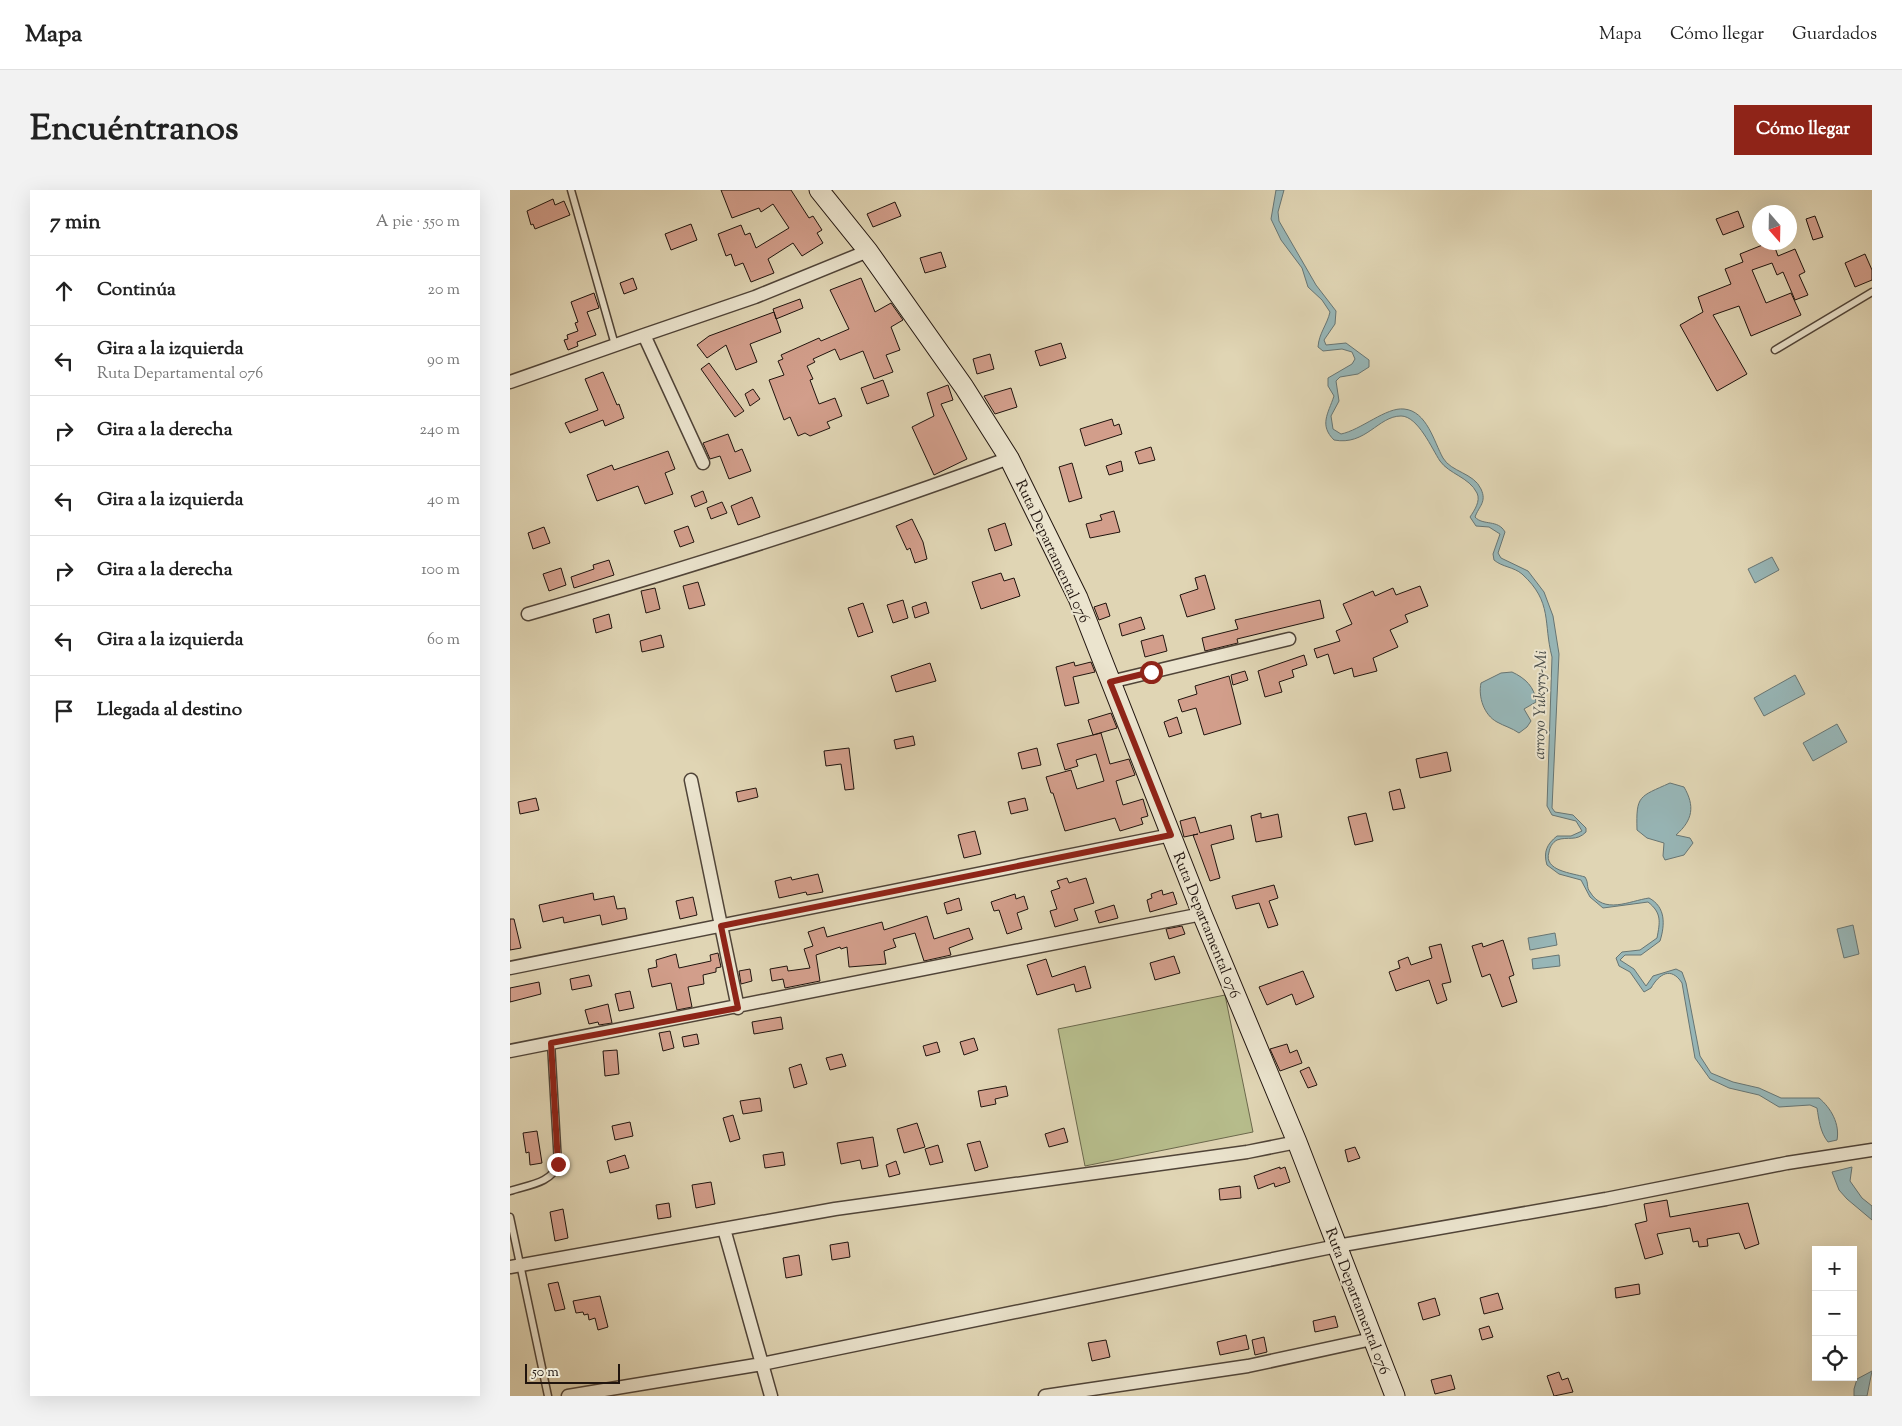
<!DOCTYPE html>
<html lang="es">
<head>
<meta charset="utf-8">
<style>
	:root { --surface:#fff; --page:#f2f2f2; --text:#222; --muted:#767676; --line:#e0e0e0; --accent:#8f2418 }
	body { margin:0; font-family:"Sorts Mill Goudy",serif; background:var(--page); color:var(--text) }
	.controls { position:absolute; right:15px; bottom:15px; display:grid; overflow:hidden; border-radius:0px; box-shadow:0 5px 20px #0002 }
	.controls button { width:45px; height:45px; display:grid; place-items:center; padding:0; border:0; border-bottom:1px solid var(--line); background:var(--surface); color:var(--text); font:25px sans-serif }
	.compass { position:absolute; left:1242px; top:15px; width:45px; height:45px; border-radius:50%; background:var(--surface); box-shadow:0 5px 20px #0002; rotate:160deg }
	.scale { position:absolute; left:15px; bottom:12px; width:95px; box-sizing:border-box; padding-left:5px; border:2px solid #20140e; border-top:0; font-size:14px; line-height:18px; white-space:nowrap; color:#20140e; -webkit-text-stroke:4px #ebe4ce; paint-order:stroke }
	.stop { position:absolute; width:15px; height:15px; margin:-11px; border:4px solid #8f2418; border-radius:50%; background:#fff }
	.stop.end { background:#8f2418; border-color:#fff; box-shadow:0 1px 5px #0008 }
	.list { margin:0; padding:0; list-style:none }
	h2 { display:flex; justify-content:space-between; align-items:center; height:65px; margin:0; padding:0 20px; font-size:21px }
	h2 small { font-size:16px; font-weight:400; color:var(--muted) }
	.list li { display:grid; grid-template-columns:32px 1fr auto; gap:15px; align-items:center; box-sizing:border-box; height:70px; padding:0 20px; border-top:1px solid var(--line) }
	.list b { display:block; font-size:19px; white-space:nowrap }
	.list p { margin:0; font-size:16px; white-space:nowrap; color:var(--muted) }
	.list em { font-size:16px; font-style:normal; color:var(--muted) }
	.icon { flex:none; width:28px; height:28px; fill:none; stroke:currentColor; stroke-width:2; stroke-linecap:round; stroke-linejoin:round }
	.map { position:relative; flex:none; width:1362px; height:1206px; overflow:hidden; border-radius:0px }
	header { display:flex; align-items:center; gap:30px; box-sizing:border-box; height:70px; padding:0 25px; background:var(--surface); border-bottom:1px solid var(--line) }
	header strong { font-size:24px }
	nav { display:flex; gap:28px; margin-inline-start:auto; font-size:18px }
	.intro { display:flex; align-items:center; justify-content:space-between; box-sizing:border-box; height:120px; padding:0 30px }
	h1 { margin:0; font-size:35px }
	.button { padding:12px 22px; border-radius:0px; background:var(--accent); color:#fff; font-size:18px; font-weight:700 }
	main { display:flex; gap:30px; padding:0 30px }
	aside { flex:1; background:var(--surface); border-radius:0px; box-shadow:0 5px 20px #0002 }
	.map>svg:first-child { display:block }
	.green { fill:#b6bc8b; stroke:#6b684c }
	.water { fill:#97b6b7; stroke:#677573 }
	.building { fill:#d29e8b; stroke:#20140e }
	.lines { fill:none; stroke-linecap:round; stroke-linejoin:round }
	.service-casing { stroke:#504438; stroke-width:9 }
	.minor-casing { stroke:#504438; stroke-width:15 }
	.secondary-casing { stroke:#20140e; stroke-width:21 }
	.service { stroke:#ebe4ce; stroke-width:6 }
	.minor { stroke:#ebe4ce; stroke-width:12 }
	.secondary { stroke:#ebe4ce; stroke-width:19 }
	.route { stroke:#8f2418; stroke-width:6 }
	.labels { text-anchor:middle; stroke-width:4; stroke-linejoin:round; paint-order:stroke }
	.street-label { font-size:15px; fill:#20140e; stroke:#ebe4ce }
	.water-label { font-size:16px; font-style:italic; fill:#4a4d49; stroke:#ebe4ce }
</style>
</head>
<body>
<header>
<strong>Mapa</strong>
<nav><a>Mapa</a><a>Cómo llegar</a><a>Guardados</a></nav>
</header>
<div class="intro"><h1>Encuéntranos</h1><a class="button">Cómo llegar</a></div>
<main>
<aside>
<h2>7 min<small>A pie · 550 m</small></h2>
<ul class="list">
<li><svg class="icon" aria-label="ahead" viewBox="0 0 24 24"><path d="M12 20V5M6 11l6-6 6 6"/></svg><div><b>Continúa</b></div><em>20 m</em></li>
<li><svg class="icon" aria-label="left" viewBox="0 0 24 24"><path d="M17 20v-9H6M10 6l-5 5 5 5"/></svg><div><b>Gira a la izquierda</b><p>Ruta Departamental 076</p></div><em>90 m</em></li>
<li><svg class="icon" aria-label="right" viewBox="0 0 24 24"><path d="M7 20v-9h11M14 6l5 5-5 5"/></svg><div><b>Gira a la derecha</b></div><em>240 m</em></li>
<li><svg class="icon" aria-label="left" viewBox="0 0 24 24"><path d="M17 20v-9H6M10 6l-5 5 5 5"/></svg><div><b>Gira a la izquierda</b></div><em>40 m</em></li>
<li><svg class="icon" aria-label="right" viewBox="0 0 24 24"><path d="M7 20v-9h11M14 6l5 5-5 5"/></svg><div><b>Gira a la derecha</b></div><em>100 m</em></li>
<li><svg class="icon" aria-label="left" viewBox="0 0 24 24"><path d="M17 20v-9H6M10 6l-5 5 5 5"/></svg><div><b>Gira a la izquierda</b></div><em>60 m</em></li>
<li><svg class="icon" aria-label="arrive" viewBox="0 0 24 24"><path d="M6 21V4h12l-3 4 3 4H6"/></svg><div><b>Llegada al destino</b></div></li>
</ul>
</aside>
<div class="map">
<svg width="1362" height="1206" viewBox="0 0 1362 1206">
	<rect width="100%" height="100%" fill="#e0d5b4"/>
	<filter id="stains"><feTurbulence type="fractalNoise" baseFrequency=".004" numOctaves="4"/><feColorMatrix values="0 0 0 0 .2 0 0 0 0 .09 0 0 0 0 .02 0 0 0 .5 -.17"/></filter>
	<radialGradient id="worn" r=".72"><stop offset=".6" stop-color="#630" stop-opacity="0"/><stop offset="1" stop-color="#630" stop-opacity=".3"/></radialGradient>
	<path class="green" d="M715 805 743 942 575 976 548 839Z"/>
	<path class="water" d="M766 0H774L768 22 769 31 806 95 826 121 825 134 814 150 816 155 836 153 859 170V177L848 184 830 187 826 191 829 211 821 226 823 239 831 244C851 240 876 217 894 219 917 221 924 252 933 268 941 282 964 283 971 299 977 312 969 316 965 327 973 336 988 329 995 342L988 363 991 368 1018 381 1034 402 1043 426 1049 464 1042 618 1045 622 1063 625 1076 638V642C1066 652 1058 646 1047 650 1042 653 1040 657 1039 662 1033 681 1062 683 1075 687 1079 693 1076 697 1080 702 1094 725 1119 711 1139 708 1156 717 1155 735 1150 751L1131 765H1115L1110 770 1124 779 1136 796 1143 786 1166 779 1172 782 1176 793 1190 866 1201 883 1223 892 1249 898 1271 908H1309C1321 918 1330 934 1327 950L1318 952C1310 942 1309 930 1307 918L1300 915 1269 917 1249 905 1219 898 1200 889 1185 868 1172 793C1161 776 1149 784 1141 798L1134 802 1120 782 1109 776 1106 768 1112 762 1130 760 1147 748C1150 732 1152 723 1138 712L1093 718 1080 707 1071 690 1049 684 1037 675C1033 662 1037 654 1047 646H1061L1072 641 1066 631 1042 625 1037 616 1042 467C1033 433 1043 412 1012 384 1004 377 992 377 984 370L983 364 990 344 979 337 966 336 960 327C964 321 971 311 967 303 959 287 939 284 930 271 922 259 908 226 891 226 868 226 856 256 824 250 809 235 818 224 824 206L818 196V188L842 174 845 169 842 162 832 159 813 161 808 157C809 143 817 135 820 122L812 110 798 97 792 78 771 50 761 29Z
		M1262 367 1269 380 1245 393 1238 379Z
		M1002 482C1015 488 1025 497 1026 512L1014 519 1021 531 1017 537 1009 543C1002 538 994 536 987 532 974 525 968 507 971 493L991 483Z
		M1285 485 1295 504 1254 526 1244 508Z
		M1327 534 1337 552 1303 571 1293 553Z
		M1160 593 1174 597C1185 616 1183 630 1166 645L1180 648 1183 653 1174 665 1155 670 1153 666 1154 653 1137 648 1127 640C1126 605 1129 607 1160 593Z
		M1343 735 1349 764 1334 768 1327 739Z
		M1045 743 1047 755 1020 760 1018 748Z
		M1049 765 1050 776 1023 779 1022 769Z
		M1342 977 1340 991 1352 1008 1362 1016V1030L1337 1009 1329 1000 1322 982Z
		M1362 1181 1357 1206H1344V1199L1347 1189Z"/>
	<path class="building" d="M211 0H281L299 28 303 26 312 40 307 43 313 53 292 66 283 53 258 69 264 83 241 92 233 73 225 76 221 64 216 66 208 44 231 35 235 45 240 43 246 58 279 38 263 14 251 22 249 18 222 28Z
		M43 9 45 15 54 11 60 25 25 39 23 34 21 35 17 21Z
		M385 12 391 26 363 37 357 24Z
		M1228 21 1234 37 1213 45 1206 29Z
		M1305 26 1313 47 1303 50 1296 29Z
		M181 34 187 50 161 60 155 44Z
		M1260 52H1263L1268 66 1285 59 1295 82 1289 85 1298 105 1285 110 1273 82 1267 85 1262 73 1242 80 1256 113 1281 103 1291 125 1241 146 1229 116 1203 125 1237 184 1207 201 1170 135 1193 122 1188 107 1221 94 1215 79 1233 72 1230 64Z
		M431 62 436 77 415 83 410 68Z
		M1355 64 1362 80V90L1345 97 1335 73Z
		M123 88 127 99 114 104 110 93Z
		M351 88 365 122 381 113 393 130 381 137 390 160 376 165 383 182 364 189 353 161 330 170 325 159 303 169 305 172 297 176 303 189 300 190 309 214 325 208 332 226 317 232 320 238 300 246 295 243 288 246 280 227 274 230 259 190 274 185 268 171 273 169 271 165 309 148 311 151 339 139 320 100Z
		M84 103 89 118 77 122 86 145 67 152 68 156 58 160 54 150 58 149 57 145 68 141 65 133 68 132 61 112Z
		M290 109 293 118 266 129 263 119Z
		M264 122 271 142 240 154 247 172 226 180 216 155 197 168 187 155 199 146Z
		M551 153 556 168 530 176 525 161Z
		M480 164 484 179 467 184 463 169Z
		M199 173 234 221 225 227 191 179Z
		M93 182 107 215 109 214 114 228 95 236 93 230 60 243 55 233 88 220 75 189Z
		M373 190 379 206 357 214 351 198Z
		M438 195 443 210 431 214 457 269 424 285 402 237 424 226 417 203Z
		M501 198 507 217 485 224 474 206Z
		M243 199 250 209 240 216 235 204Z
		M602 229 604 236 609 234 612 244 575 256 570 239Z
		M218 244 225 262 232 259 241 281 219 289 210 266 200 269 193 253Z
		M641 257 645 270 629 274 625 262Z
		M158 261 165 279 155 283 163 304 135 314 128 296 87 311 77 285 102 275 104 280Z
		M611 271 613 281 599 285 596 276Z
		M562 273 572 308 559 312 549 277Z
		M193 301 197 312 185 317 181 306Z
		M242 307 250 327 228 335 221 316Z
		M212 312 217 323 201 329 197 318Z
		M604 321 610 342 580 348 576 334 592 330 590 325Z
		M402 329 413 352 417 369 405 373 400 358 397 360 386 336Z
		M495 333 502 355 485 361 478 339Z
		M178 336 184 352 170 357 164 341Z
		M34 337 40 353 23 359 18 343Z
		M99 370 104 385 64 398 61 387 84 379 83 375Z
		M51 378 56 395 39 401 33 384Z
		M491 383 494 391 504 388 510 406 471 419 462 392Z
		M695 385 705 419 677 427 670 405 688 399 685 388Z
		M188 392 195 415 179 419 173 396Z
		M910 396 918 416 895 425 898 432 880 440 888 457 863 468 867 481 844 487 842 478 824 484 818 464 807 468 804 459 830 451 826 441 842 434 833 414 863 401 865 406 883 398 886 405Z
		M145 398 150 419 136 423 131 401Z
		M393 410 398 428 383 433 377 415Z
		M810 410 814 428 727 449 728 453 695 461 692 448 728 439 725 430Z
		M416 412 419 423 405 428 402 417Z
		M353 413 363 442 348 447 338 418Z
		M596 413 600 426 589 430 584 417Z
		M99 424 102 438 86 443 83 429Z
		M631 427 635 439 612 446 609 434Z
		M151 445 154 457 132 462 130 451Z
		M653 445 657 461 635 467 631 451Z
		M794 465 797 475 782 480 784 487 769 492 772 502 755 507 748 481Z
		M564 472 565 476 581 472 585 482 563 487 569 513 555 516 546 477Z
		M420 473 426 491 386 502 381 486Z
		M735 481 738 490 723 495 721 485Z
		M719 486 731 534 694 545 686 518 672 522 668 510 687 504 685 496Z
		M601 523 607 538 583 545 578 530Z
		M667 527 672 543 659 547 654 532Z
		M591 543 600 574 619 569 625 585 606 591 613 615 633 609 638 626 631 628 633 634 610 641 605 628 555 641 543 603H541L536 587 561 580 567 599 594 591 586 564 566 570 568 576 555 580 547 554Z
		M403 546 405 555 386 559 384 550Z
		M339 558 344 599 335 600 331 574 316 576 314 561Z
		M527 558 531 575 512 579 508 563Z
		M937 562 941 581 910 588 906 569Z
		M246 598 248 607 228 612 226 602Z
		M890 599 895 618 883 620 879 602Z
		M26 608 29 620 10 624 8 612Z
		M515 608 518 620 501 624 498 612Z
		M751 623V628L768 624 772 647 746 652 741 626Z
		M856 623 863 651 845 655 838 627Z
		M685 627 690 643 721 635 724 649 701 655 710 688 700 691 683 645 688 644 674 647 670 631Z
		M465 641 471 664 454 668 448 645Z
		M308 684 313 702 297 705 296 702 269 708 265 691 281 687 282 690Z
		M557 688 559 693 576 688 584 713 564 719 568 730 545 737 540 721 547 719 541 701 550 698 547 691Z
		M764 695 768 708 759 711 768 735 758 738 749 713 726 719 722 706Z
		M652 700 653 705 663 702 667 714 640 722 637 710 642 708 641 704Z
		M83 703 84 710 104 706 107 719 115 718 117 729 92 735 90 725 54 733 53 727 33 732 29 715Z
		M505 704 506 709 514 706 518 719 507 723 512 739 497 744 489 720 484 721 481 712Z
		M183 707 187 725 170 729 166 711Z
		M449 708 452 720 437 724 434 713Z
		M604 715 608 728 589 733 585 721Z
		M417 726 424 749 459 738 463 749 439 758 441 765 414 771 405 743 383 749 386 757 374 761 376 774 339 777 337 757 331 759 330 757 306 765 310 791 275 798 273 789 262 791 260 779 277 776 278 781 300 778 294 759 303 756 298 742 314 737 317 747 372 732 374 740Z
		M0 729H4L11 758 0 760Z
		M672 736 675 744 659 749 656 739Z
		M993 750 1004 785 999 787 1007 812 992 817 980 784 972 787 962 756 972 753 973 757Z
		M931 754 941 792 932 794 937 810 927 814 919 790 886 801 879 782 890 778 888 771 898 767 901 775 922 768 919 757Z
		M208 763 211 777 206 778V782L193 785 194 794 178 797 182 817 167 820 161 793 142 797 138 779 147 777 146 770 166 764 169 778 201 771 200 765Z
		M664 766 670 783 645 790 640 773Z
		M536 769 542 787 575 776 581 798 566 802 564 794 527 805 517 775Z
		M240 779 242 791 231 794 229 781Z
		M793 781 804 807 786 815 782 804 757 815 749 797Z
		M79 785 82 796 62 800 60 789Z
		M29 792 31 804 0 812V798Z
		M120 801 124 818 109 821 105 804Z
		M98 814 102 833 89 835 88 832 79 834 75 820Z
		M271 827 273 839 244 844 242 832Z
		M160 841 164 858 153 861 149 843Z
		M187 844 189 854 174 857 172 847Z
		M464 848 468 860 454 865 450 852Z
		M427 852 430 862 416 866 413 856Z
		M777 854 780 863 787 860 792 873 770 881 760 859Z
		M107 860 109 884 95 886 93 861Z
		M332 864 336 876 320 880 316 868Z
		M291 874 297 894 284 898 279 878Z
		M799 877 807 895 798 898 790 881Z
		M496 896 498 906 485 909 486 914 471 917 468 901Z
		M250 908 252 921 233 924 230 911Z
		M223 925 230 949 220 952 213 928Z
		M120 932 123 946 105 950 102 936Z
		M407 933 415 957 394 963 387 939Z
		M554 938 558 952 539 957 535 944Z
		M27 941 32 973 20 975 19 962 16 963 13 943Z
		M363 947 368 976 352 979 350 970 331 974 327 953Z
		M470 951 478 977 465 981 457 954Z
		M428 955 433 972 420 975 415 959Z
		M845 957 850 968 838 972 835 960Z
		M273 962 275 975 255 978 253 965Z
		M115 965 119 978 100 983 97 971Z
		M386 971 390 984 379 987 376 975Z
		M770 977V979L775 977 780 992 765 997 764 993 748 999 744 986Z
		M201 992 205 1014 186 1018 182 995Z
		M730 996 731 1008 710 1010 709 999Z
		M1157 1010 1160 1027 1238 1013 1249 1054 1235 1059 1229 1043 1197 1049 1198 1056 1189 1057 1188 1051 1183 1052 1180 1038 1147 1044 1153 1064 1135 1069 1125 1034 1137 1031 1134 1014Z
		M159 1013 161 1027 148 1029 146 1015Z
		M53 1019 58 1048 45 1051 40 1022Z
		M338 1052 340 1067 322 1070 320 1055Z
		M289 1065 292 1085 276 1088 273 1068Z
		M48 1092 55 1119 45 1121 38 1094Z
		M1129 1094 1130 1104 1106 1108 1105 1098Z
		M988 1103 993 1119 974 1124 970 1108Z
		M90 1106 98 1137 88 1140 85 1128 79 1130 78 1124 74 1125 73 1122 66 1123 63 1111Z
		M925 1108 930 1125 913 1130 908 1113Z
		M825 1126 828 1137 805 1142 803 1131Z
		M979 1136 983 1147 972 1150 969 1139Z
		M736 1145 739 1159 710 1165 707 1152Z
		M754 1147 757 1162 745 1165 742 1150Z
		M596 1150 600 1167 582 1171 578 1153Z
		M1049 1182 1052 1190 1058 1188 1063 1202 1044 1206 1037 1186Z
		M941 1185 945 1199 925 1204 921 1190Z"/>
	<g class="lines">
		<g class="service-casing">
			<path id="service" d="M61 0 105 155
				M1265 160 1362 102
				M0 1001C18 995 42 993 48 974L41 853
				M0 1027 38 1206"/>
		</g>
		<g class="minor-casing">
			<path id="minor" d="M0 192 134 145
				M193 273 134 145 245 107 358 61
				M18 424C180 377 341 327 499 268
				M600 492 779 449
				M181 590 228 818
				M0 778 661 645
				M0 861 692 724
				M214 1039 261 1206
				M0 1077 325 1019 737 962 787 952
				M58 1206 252 1174 827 1056 1096 1009 1277 973 1362 960
				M535 1206 738 1176 862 1149"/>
		</g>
		<g class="secondary-casing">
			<path id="secondary" d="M309 0 358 61 454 197 499 268 568 408 692 724 787 952 885 1206"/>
		</g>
		<use href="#service" class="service"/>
		<use href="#minor" class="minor"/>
		<use href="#secondary" class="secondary"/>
	</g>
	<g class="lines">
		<path class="route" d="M48 974 41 853 228 818 211 736 661 645 600 492 641 482"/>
	</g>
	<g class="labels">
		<g class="street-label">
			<text transform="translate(543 361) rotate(65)" y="5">Ruta Departamental 076</text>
			<text transform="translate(697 735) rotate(68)" y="5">Ruta Departamental 076</text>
			<text transform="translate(848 1111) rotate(69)" y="5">Ruta Departamental 076</text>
		</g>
		<g class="water-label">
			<text transform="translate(1029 515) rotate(-89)" y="6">arroyo Yukyry-Mi</text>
		</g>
	</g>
	<rect width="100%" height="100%" filter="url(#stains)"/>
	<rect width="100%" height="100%" fill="url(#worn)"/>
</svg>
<div class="controls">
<button>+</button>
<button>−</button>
<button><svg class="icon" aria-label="locate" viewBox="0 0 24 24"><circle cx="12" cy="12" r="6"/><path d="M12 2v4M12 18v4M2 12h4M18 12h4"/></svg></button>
</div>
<svg class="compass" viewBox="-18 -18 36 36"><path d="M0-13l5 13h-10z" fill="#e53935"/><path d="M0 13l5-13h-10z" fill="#767676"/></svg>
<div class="scale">50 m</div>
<div class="stop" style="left:641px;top:482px"></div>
<div class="stop end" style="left:48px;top:974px"></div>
</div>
</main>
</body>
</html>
